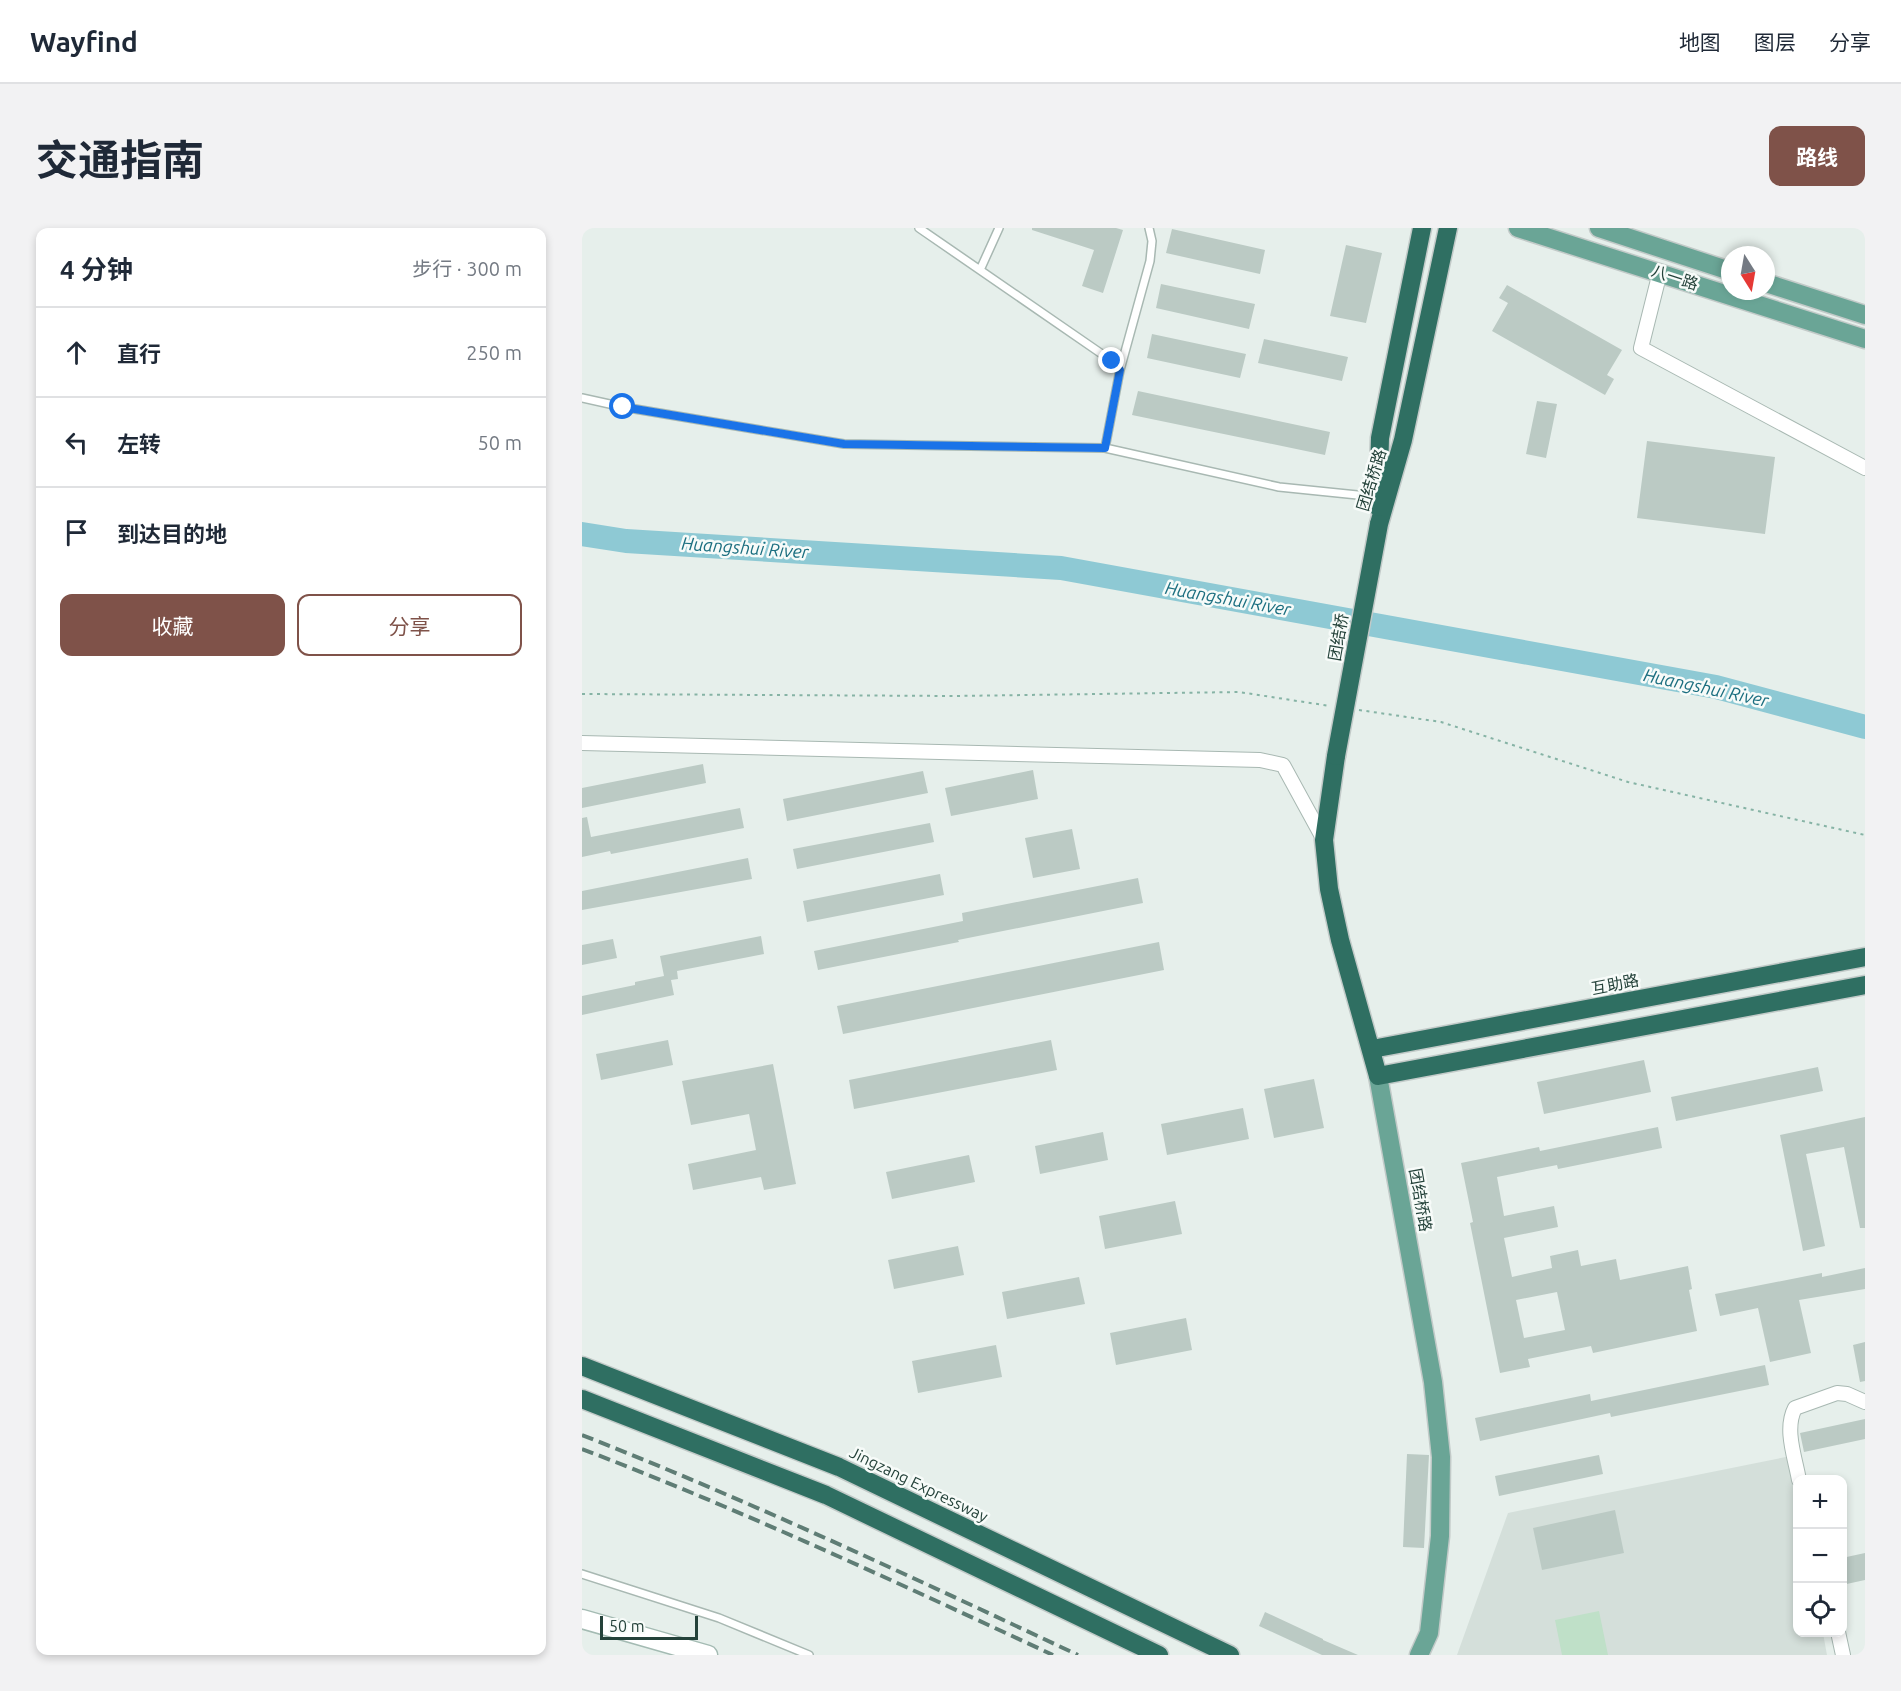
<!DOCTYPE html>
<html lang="zh">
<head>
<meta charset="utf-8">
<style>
	:root { --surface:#fff; --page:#f2f2f3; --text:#1f2937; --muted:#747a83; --line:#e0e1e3; --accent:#7f5249 }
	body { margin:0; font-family:Ubuntu,"Noto Sans SC",sans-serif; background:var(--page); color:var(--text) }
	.controls { position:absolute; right:18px; bottom:18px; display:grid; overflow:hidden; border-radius:12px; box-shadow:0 3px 9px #0003 }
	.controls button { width:54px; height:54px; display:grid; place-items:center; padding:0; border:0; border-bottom:2px solid var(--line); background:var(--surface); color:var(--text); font:30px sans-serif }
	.compass { position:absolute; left:1139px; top:18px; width:54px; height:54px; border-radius:50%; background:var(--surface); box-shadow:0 3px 9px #0003; rotate:169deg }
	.scale { position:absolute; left:18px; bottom:15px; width:98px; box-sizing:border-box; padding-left:6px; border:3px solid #24423a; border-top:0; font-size:16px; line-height:21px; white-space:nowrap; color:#24423a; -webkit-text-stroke:4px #f7fbf9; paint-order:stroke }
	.stop { position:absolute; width:18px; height:18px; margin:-14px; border:4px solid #1a73e8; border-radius:50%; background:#fff }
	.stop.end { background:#1a73e8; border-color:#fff; box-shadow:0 2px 6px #0008 }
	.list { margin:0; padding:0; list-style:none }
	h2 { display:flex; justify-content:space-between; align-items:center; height:78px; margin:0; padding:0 24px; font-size:26px }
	h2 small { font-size:20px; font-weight:400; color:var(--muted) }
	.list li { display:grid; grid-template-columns:39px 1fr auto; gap:18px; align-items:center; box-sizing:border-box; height:90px; padding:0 24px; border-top:2px solid var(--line) }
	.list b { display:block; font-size:22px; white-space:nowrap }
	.list em { font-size:20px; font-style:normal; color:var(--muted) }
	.actions { display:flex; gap:12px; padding:18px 24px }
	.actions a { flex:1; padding:14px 0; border:2px solid var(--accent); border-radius:12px; text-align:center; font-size:21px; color:var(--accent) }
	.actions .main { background:var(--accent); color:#fff }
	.icon { flex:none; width:33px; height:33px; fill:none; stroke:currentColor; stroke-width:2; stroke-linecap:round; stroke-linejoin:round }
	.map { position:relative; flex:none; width:1283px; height:1427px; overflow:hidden; border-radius:12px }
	header { display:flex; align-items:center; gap:36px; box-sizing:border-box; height:84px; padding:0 30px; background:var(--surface); border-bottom:2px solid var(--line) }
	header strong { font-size:28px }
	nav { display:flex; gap:33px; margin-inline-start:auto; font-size:21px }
	.intro { display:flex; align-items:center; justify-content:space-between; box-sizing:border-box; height:144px; padding:0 36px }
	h1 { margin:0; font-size:42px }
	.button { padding:15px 27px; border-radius:12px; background:var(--accent); color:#fff; font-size:21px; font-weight:700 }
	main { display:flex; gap:36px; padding:0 36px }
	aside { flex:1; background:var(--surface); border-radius:12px; box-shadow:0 3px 9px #0003 }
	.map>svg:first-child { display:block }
	.built { fill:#d4dfda }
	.green { fill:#bfe0c8 }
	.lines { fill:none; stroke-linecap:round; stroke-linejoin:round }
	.river { stroke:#8ec9d4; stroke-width:24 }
	.building { fill:#bbcac4; fill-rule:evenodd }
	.lane-casing { stroke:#a8b8b2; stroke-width:10 }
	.street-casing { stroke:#a8b8b2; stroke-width:16 }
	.secondary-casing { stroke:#a4bbb3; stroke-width:21 }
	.primary-casing { stroke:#c2cac8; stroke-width:21 }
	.highway-casing { stroke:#c2cac8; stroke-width:21 }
	.path { stroke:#86b3a5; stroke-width:2; stroke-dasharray:3 4.5; stroke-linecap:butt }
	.lane { stroke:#fff; stroke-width:7 }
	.street { stroke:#fff; stroke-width:14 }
	.secondary { stroke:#fff; stroke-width:18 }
	.primary { stroke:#6aa596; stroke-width:18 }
	.highway { stroke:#2f6f62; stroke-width:18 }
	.rail { stroke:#5f7d75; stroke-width:4; stroke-dasharray:12 6; stroke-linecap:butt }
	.highway-bridge-casing { stroke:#c2cac8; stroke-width:21; stroke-linecap:butt }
	.highway-bridge { stroke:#2f6f62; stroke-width:18 }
	.route { stroke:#1a73e8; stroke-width:8 }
	.labels { text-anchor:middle; stroke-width:5; stroke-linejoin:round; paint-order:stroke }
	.street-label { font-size:16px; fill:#24423a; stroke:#f7fbf9 }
	.water-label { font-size:18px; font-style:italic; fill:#1c6f80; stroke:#f7fbf9 }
</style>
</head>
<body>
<header>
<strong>Wayfind</strong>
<nav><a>地图</a><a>图层</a><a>分享</a></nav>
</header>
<div class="intro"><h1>交通指南</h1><a class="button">路线</a></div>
<main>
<aside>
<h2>4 分钟<small>步行 · 300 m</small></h2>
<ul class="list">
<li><svg class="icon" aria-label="ahead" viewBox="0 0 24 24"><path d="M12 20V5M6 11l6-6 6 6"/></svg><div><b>直行</b></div><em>250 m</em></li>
<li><svg class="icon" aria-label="left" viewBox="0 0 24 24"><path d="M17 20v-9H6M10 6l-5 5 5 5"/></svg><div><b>左转</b></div><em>50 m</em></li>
<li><svg class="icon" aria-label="arrive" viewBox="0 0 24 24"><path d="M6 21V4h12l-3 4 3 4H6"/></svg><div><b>到达目的地</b></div></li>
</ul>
<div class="actions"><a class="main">收藏</a><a>分享</a></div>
</aside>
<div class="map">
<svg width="1283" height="1427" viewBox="0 0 1283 1427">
	<rect width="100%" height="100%" fill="#e6efeb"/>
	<path class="built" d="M1209 1228 1216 1266V1404L1241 1405 1245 1427H875L926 1285Z"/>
	<path class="green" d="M1017 1383 1026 1427H980L973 1392Z"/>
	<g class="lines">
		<path class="river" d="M0 306 44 313 479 340 1134 459 1283 499"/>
	</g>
	<path class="building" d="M450 0H534L541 2 521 65 500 58 512 22 450 2Z
		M590 1 683 22 678 46 584 25Z
		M764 17 800 25 784 95 748 88Z
		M579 56 673 76 667 101 574 80Z
		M925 57 1040 122 1025 147 1032 151 1023 167 910 103 926 75 917 70Z
		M570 106 664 126 658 150 565 130Z
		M682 111 766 129 760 153 676 135Z
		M556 163 748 204 743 227 550 187Z
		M955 173 975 176 964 230 944 226Z
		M1065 213 1193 229 1183 306 1055 290Z
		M121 536 124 555 0 580V560Z
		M451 542 456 571 369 588 363 560Z
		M341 543 346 565 205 593 201 571Z
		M158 580 162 600 29 626 28 623 0 629V590L5 589 9 609Z
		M348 595 352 614 215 641 211 621Z
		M490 601 498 641 451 650 443 610Z
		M166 630 170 651 0 682V663Z
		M358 646 362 667 225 694 221 673Z
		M556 650 561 675 376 712 377 714 236 742 232 723 381 693 380 685Z
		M179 708 182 726 95 743 96 751 89 752 92 767 0 787V768L53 757V754L82 748 78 728Z
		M31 711 35 730 0 737V717Z
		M577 714 582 742 261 806 255 778Z
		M86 812 91 837 19 852 14 826Z
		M469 812 475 842 272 881 267 852Z
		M1062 832 1069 864 962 886 955 854Z
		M191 836 214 956 182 962 179 949 111 962 106 936 174 922 167 886 109 897 100 853Z
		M1236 839 1241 863 1094 893 1089 869Z
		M732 851 742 900 692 910 682 861Z
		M661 880 667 911 585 927 579 896Z
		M1283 889V1000H1278L1262 919 1224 926 1243 1018 1221 1023 1198 907Z
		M1076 899 1080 920 976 941 975 937 915 949 922 988 972 978 976 999 922 1010 930 1049 970 1040 968 1028 996 1022 999 1038 1034 1031 1038 1052 1106 1038 1110 1061 1107 1062 1115 1103 1011 1125 1009 1118 946 1131 948 1139 918 1145 888 995 891 994 879 935 957 919 958 923ZM975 1064 983 1102 942 1110 934 1072Z
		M521 904 526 932 458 946 453 918Z
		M387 927 393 954 310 971 304 944Z
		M593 973 600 1006 523 1021 517 988Z
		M376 1018 382 1047 312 1061 306 1032Z
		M1283 1040V1061L1217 1072 1229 1125 1188 1134 1176 1080 1138 1088 1133 1066 1240 1045V1049Z
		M497 1049 503 1076 425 1091 420 1064Z
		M604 1090 610 1122 534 1137 528 1105Z
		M1283 1114V1153L1278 1154 1271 1117Z
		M414 1117 420 1149 336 1165 330 1133Z
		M1183 1137 1187 1157 1029 1189 1028 1185 898 1213 893 1190 1008 1166 1009 1173Z
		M1283 1191V1211L1222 1224 1218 1205Z
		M825 1226 847 1227 842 1320 821 1319Z
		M1017 1227 1021 1246 917 1268 913 1248Z
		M1033 1282 1042 1325 960 1342 951 1300Z
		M1283 1325V1352L1260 1357V1330Z
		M683 1384 741 1411V1412L776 1427H740L677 1398Z"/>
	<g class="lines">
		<g class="lane-casing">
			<path id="lane" d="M337 0 530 133 538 142 523 220
				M398 42 417 0
				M538 142 568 33 570 13 567 0
				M0 170 41 179 262 216 523 220 697 259 795 269
				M0 1346 137 1390 227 1427"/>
		</g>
		<g class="street-casing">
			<path id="street" d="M1078 44 1059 120 1283 240
				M0 515 678 532 701 537 742 612
				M1217 1252C1213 1229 1202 1201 1213 1180L1255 1165 1265 1166 1283 1174
				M1256 1404 1261 1427"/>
		</g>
		<g class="secondary-casing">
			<path id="secondary" d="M0 1391 126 1427"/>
		</g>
		<g class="primary-casing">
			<path id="primary" d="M936 0 1283 111
				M1017 0 1148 43
				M1184 55 1283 87
				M796 848 851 1154 859 1229 858 1308 847 1405 837 1427"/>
		</g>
		<g class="highway-casing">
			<path id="highway" d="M796 279 798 210 840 0
				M797 296 821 212 866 0
				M754 528 742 612 747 661 758 712 796 848 1283 757
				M790 821 1283 729
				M0 1138 257 1239 648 1427
				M0 1171 244 1267 577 1427"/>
		</g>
		<path class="path" d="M0 466 373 468 657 464 748 478
			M777 482 859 494 1046 554 1283 607"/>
		<use href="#lane" class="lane"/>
		<use href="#street" class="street"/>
		<use href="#secondary" class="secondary"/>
		<use href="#primary" class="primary"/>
		<use href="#highway" class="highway"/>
		<path class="rail" d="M0 1207C168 1273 332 1350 496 1427
			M0 1221C160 1282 316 1355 471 1427"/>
		<g class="highway-bridge-casing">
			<path id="highway-bridge" d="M754 528 797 296"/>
		</g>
		<use href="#highway-bridge" class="highway-bridge"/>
	</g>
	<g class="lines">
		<path class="route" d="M41 179 262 216 523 220 538 142 530 133"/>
	</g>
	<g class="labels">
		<g class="street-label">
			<text transform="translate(1093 49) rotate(18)" y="6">八一路</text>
			<text transform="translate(789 252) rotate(-73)" y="6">团结桥路</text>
			<text transform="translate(756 409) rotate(-80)" y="6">团结桥</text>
			<text transform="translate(1033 756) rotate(-11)" y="6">互助路</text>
			<text transform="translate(839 972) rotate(80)" y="6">团结桥路</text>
			<text transform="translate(337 1256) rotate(26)" y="6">Jingzang Expressway</text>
		</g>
		<g class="water-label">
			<text transform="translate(163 320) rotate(4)" y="6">Huangshui River</text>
			<text transform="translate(646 371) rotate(10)" y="6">Huangshui River</text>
			<text transform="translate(1124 460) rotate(12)" y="6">Huangshui River</text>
		</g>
	</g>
</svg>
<div class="controls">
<button>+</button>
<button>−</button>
<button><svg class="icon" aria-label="locate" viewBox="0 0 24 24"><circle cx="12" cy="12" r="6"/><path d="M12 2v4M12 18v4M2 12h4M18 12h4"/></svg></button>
</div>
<svg class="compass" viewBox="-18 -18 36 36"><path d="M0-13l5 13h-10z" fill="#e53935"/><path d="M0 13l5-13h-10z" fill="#747a83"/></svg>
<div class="scale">50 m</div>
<div class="stop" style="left:41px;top:179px"></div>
<div class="stop end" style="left:530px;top:133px"></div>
</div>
</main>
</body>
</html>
